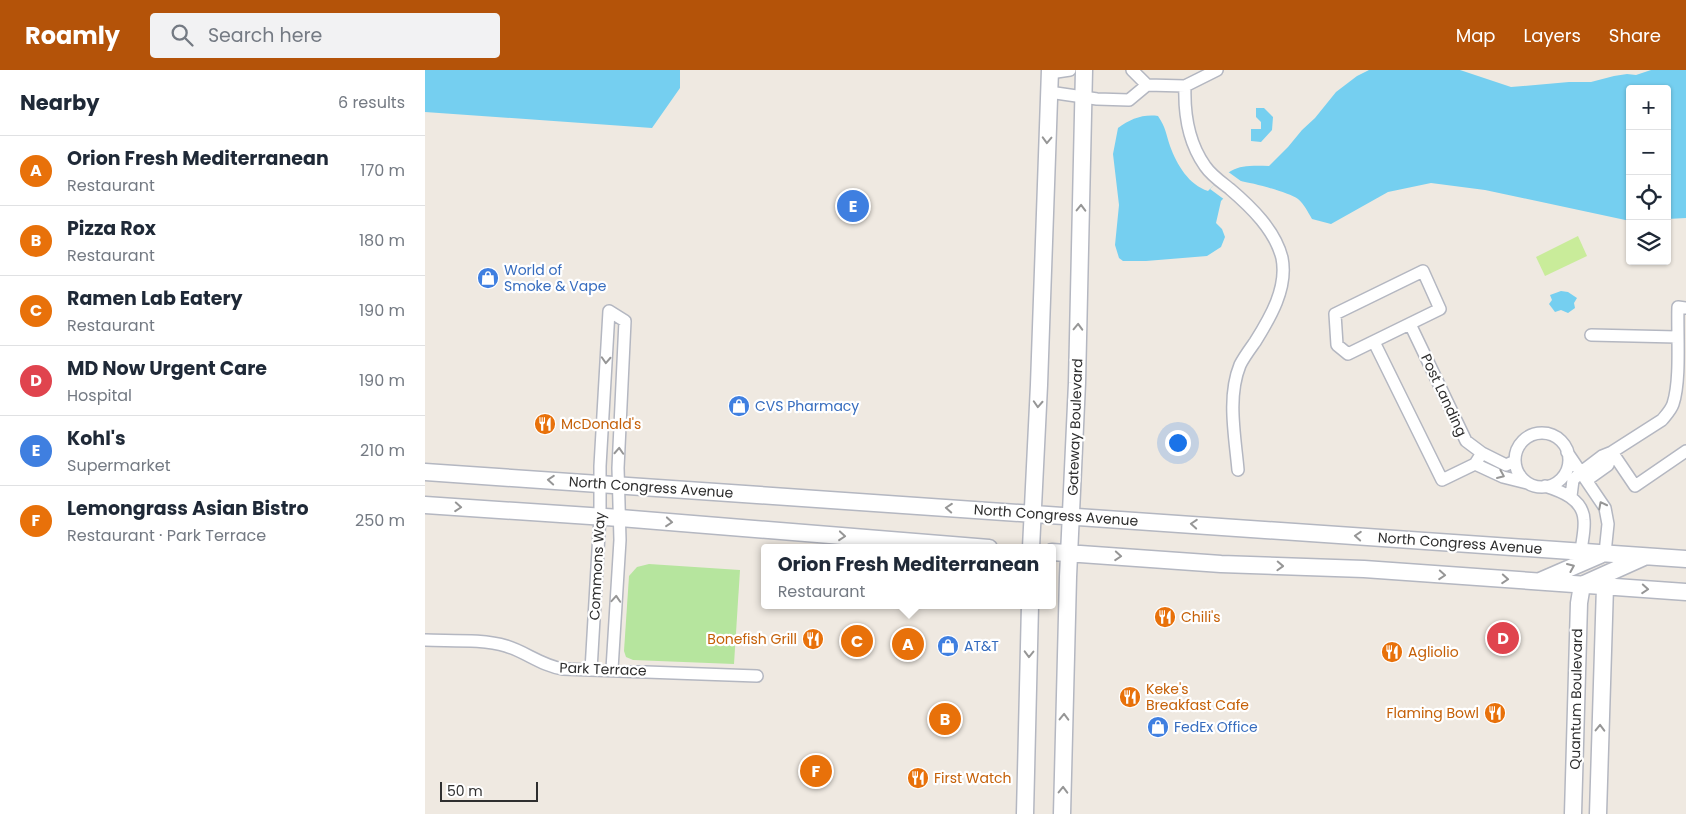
<!DOCTYPE html>
<html lang="en">
<head>
<meta charset="utf-8">
<style>
	:root { --surface:#fff; --page:#f2f2f3; --text:#1f2937; --muted:#747a83; --line:#e0e1e3; --accent:#b45309 }
	body { margin:0; font-family:Poppins,sans-serif; background:var(--page); color:var(--text) }
	.controls { position:absolute; right:15px; top:15px; display:grid; overflow:hidden; border-radius:5px; box-shadow:0 1px 4px #0004 }
	.controls button { width:45px; height:45px; display:grid; place-items:center; padding:0; border:0; border-bottom:1px solid var(--line); background:var(--surface); color:var(--text); font:25px sans-serif }
	.scale { position:absolute; left:15px; bottom:12px; width:98px; box-sizing:border-box; padding-left:5px; border:2px solid #2e2e2e; border-top:0; font-size:14px; line-height:18px; white-space:nowrap; color:#2e2e2e; -webkit-text-stroke:4px #fff; paint-order:stroke }
	.you { position:absolute; left:752px; top:372px; width:18px; height:18px; margin:-12px; border:4px solid #fff; border-radius:50%; background:#1a73e8; box-shadow:0 0 0 8px #1a73e833 }
	.badge { display:grid; place-items:center; width:32px; height:32px; border-radius:50%; background:var(--accent); color:#fff; font-size:16px; font-weight:700 }
	.pin { position:absolute; translate:-50% -50%; border:2px solid #fff; box-shadow:0 1px 5px #0006 }
	.popup { position:absolute; left:336px; top:474px; width:295px; height:65px; box-sizing:border-box; display:grid; place-content:center; border-radius:5px; background:var(--surface); filter:drop-shadow(0 1px 4px #0005); font-size:16px; white-space:nowrap; color:var(--muted) }
	.popup b { font-size:19px; color:var(--text) }
	.popup::after { content:''; position:absolute; left:50%; top:100%; margin-left:-10px; border:10px solid transparent; border-top-color:var(--surface) }
	.list { margin:0; padding:0; list-style:none }
	h2 { display:flex; justify-content:space-between; align-items:center; height:65px; margin:0; padding:0 20px; font-size:21px }
	h2 small { font-size:16px; font-weight:400; color:var(--muted) }
	.list li { display:grid; grid-template-columns:32px 1fr auto; gap:15px; align-items:center; box-sizing:border-box; height:70px; padding:0 20px; border-top:1px solid var(--line) }
	.list b { display:block; font-size:19px; white-space:nowrap }
	.list p { margin:0; font-size:16px; white-space:nowrap; color:var(--muted) }
	.list em { font-size:16px; font-style:normal; color:var(--muted) }
	.icon { flex:none; width:28px; height:28px; fill:none; stroke:currentColor; stroke-width:2; stroke-linecap:round; stroke-linejoin:round }
	.map { position:relative; flex:none; width:1261px; height:744px; overflow:hidden }
	header { display:flex; align-items:center; gap:30px; box-sizing:border-box; height:70px; padding:0 25px; background:var(--accent); color:#fff }
	header strong { font-size:24px }
	nav { display:flex; gap:28px; margin-inline-start:auto; font-size:18px }
	.search { width:350px; height:45px; background:var(--page); display:flex; align-items:center; gap:12px; box-sizing:border-box; padding:0 18px; border-radius:5px; color:var(--muted); font-size:19px }
	main { display:flex }
	aside { flex:1; background:var(--surface) }
	.map>svg:first-child { display:block }
	.green { fill:#b6e59e }
	.pitch { fill:#c9ec9a }
	.water { fill:#75cff0 }
	.pier { fill:#efe9e1 }
	.lines { fill:none; stroke-linecap:round; stroke-linejoin:round }
	.street-casing { stroke:#b4b7c1; stroke-width:14 }
	.secondary-casing { stroke:#b4b7c1; stroke-width:19 }
	.street { stroke:#fff; stroke-width:11 }
	.secondary { stroke:#fff; stroke-width:16 }
	.oneway { stroke:#969696 }
	.labels { text-anchor:middle; stroke-width:4.5; stroke-linejoin:round; paint-order:stroke }
	.shop-label { font-size:14px; fill:#366cbe; stroke:#fff; text-anchor:start }
	.street-label { font-size:14px; fill:#2e2e2e; stroke:#fff }
	.food-label { font-size:14px; fill:#c56008; stroke:#fff; text-anchor:start }
</style>
</head>
<body>
<header>
<strong>Roamly</strong>
<div class="search"><svg class="icon" aria-label="search" viewBox="0 0 24 24"><circle cx="10" cy="10" r="6"/><path d="M15 15l6 6"/></svg>Search here</div>
<nav><a>Map</a><a>Layers</a><a>Share</a></nav>
</header>
<main>
<aside>
<h2>Nearby<small>6 results</small></h2>
<ul class="list">
<li><span class="badge" style="background:#e8710a">A</span><div><b>Orion Fresh Mediterranean</b><p>Restaurant</p></div><em>170 m</em></li>
<li><span class="badge" style="background:#e8710a">B</span><div><b>Pizza Rox</b><p>Restaurant</p></div><em>180 m</em></li>
<li><span class="badge" style="background:#e8710a">C</span><div><b>Ramen Lab Eatery</b><p>Restaurant</p></div><em>190 m</em></li>
<li><span class="badge" style="background:#e0444e">D</span><div><b>MD Now Urgent Care</b><p>Hospital</p></div><em>190 m</em></li>
<li><span class="badge" style="background:#3f7fe0">E</span><div><b>Kohl's</b><p>Supermarket</p></div><em>210 m</em></li>
<li><span class="badge" style="background:#e8710a">F</span><div><b>Lemongrass Asian Bistro</b><p>Restaurant · Park Terrace</p></div><em>250 m</em></li>
</ul>
</aside>
<div class="map">
<svg width="1261" height="744" viewBox="0 0 1261 744">
	<rect width="100%" height="100%" fill="#efe9e1"/>
	<path class="green" d="M224 494 315 500 309 594 208 590 201 587 199 581 204 506 212 497Z"/>
	<path class="pitch" d="M1153 166 1162 186 1120 206 1111 187Z"/>
	<path class="water" d="M0 0H255V18L227 58 0 42Z
		M944 0H1035L1086 17 1144 12H1166L1189 6 1202 4 1211 5 1226 0H1261V148L1242 149V19H1205V151L1060 120 1006 113 963 122 906 154 887 149C883 142 879 134 873 129 863 122 828 113 815 111L796 131 791 153 797 159 800 167 796 177 782 186 721 191H698L694 188 690 175 694 135 688 84 693 58C705 49 718 44 733 46 741 58 741 64 745 76 752 95 764 115 783 121 807 97 810 95 844 96L863 77 877 60 890 48 911 22 932 6Z
		M831 38H839L848 47 847 60 836 72 826 71V59H836V52L831 47Z
		M1136 221 1143 222 1152 228 1149 233 1150 238 1143 243 1136 240 1130 242 1124 234 1127 230 1125 225Z"/>
	<path class="pier" d="M802 101 820 114H816L800 130 785 119Z"/>
	<g class="lines">
		<g class="street-casing">
			<path id="street" d="M707 0 722 15
				M625 3 645 0
				M760 16C759 44 763 72 780 96 786 105 796 112 805 119 826 137 850 160 857 188 863 218 845 248 830 272 825 279 819 287 815 295 802 327 810 366 813 400
				M624 22 672 29 704 30 722 15 760 16 792 0
				M998 201 1015 239 923 284 912 275 910 244Z
				M985 254 1041 371 1057 383 1081 395 1090 391
				M1166 265 1252 267
				M949 272 1017 410 1050 394 1057 383
				M1090 390a27 27 0 1 1 54 0a27 27 0 1 1-54 0Z
				M1142 382 1180 438 1183 454 1180 483
				M1187 382 1210 416 1261 381
				M1050 394 1078 407 1102 413
				M1162 410 1183 395 1187 382
				M1120 416C1136 421 1158 429 1159 450 1160 460 1157 471 1156 481
				M1146 426 1148 410 1156 402 1177 386 1187 382 1237 350C1241 345 1246 340 1248 334 1256 310 1252 264 1253 237L1261 238
				M0 570C24 571 59 569 81 576 101 582 117 596 138 599L332 606
				M166 600 175 446V396L184 241 200 251 193 398 195 470 187 599"/>
		</g>
		<g class="secondary-casing">
			<path id="secondary" d="M0 402 1261 489
				M0 435 195 448 564 478
				M606 478 614 315 625 0
				M627 482 796 494 939 499 1261 522
				M1115 511 1175 485
				M1159 514 1219 487
				M600 744 605 535
				M637 744 643 507 652 313 659 0
				M1148 744 1154 533 1157 515
				M1173 744 1180 516"/>
		</g>
		<use href="#street" class="street"/>
		<use href="#secondary" class="secondary"/>
	</g>
	<defs><path id="oneway-chevron" d="M-2-3.5L2.5 0L-2 3.5" fill="none" stroke-width="1.6" stroke-linecap="round" stroke-linejoin="round" transform="scale(1.25)"/></defs>
	<g class="oneway">
		<use href="#oneway-chevron" transform="translate(622 70) rotate(92)"/>
		<use href="#oneway-chevron" transform="translate(656 138) rotate(-89)"/>
		<use href="#oneway-chevron" transform="translate(653 257) rotate(-88)"/>
		<use href="#oneway-chevron" transform="translate(181 290) rotate(93)"/>
		<use href="#oneway-chevron" transform="translate(613 334) rotate(93)"/>
		<use href="#oneway-chevron" transform="translate(194 381) rotate(-87)"/>
		<use href="#oneway-chevron" transform="translate(1076 405) rotate(23)"/>
		<use href="#oneway-chevron" transform="translate(126 410) rotate(-176)"/>
		<use href="#oneway-chevron" transform="translate(1177 435) rotate(-117)"/>
		<use href="#oneway-chevron" transform="translate(33 437) rotate(4)"/>
		<use href="#oneway-chevron" transform="translate(524 438) rotate(-176)"/>
		<use href="#oneway-chevron" transform="translate(244 452) rotate(5)"/>
		<use href="#oneway-chevron" transform="translate(769 454) rotate(-176)"/>
		<use href="#oneway-chevron" transform="translate(417 466) rotate(5)"/>
		<use href="#oneway-chevron" transform="translate(933 466) rotate(-176)"/>
		<use href="#oneway-chevron" transform="translate(693 486) rotate(4)"/>
		<use href="#oneway-chevron" transform="translate(855 496) rotate(2)"/>
		<use href="#oneway-chevron" transform="translate(1146 497) rotate(-23)"/>
		<use href="#oneway-chevron" transform="translate(1017 505) rotate(4)"/>
		<use href="#oneway-chevron" transform="translate(1080 509) rotate(4)"/>
		<use href="#oneway-chevron" transform="translate(1220 519) rotate(4)"/>
		<use href="#oneway-chevron" transform="translate(191 529) rotate(-86)"/>
		<use href="#oneway-chevron" transform="translate(604 584) rotate(91)"/>
		<use href="#oneway-chevron" transform="translate(639 647) rotate(-89)"/>
		<use href="#oneway-chevron" transform="translate(1175 658) rotate(-89)"/>
		<use href="#oneway-chevron" transform="translate(638 720) rotate(-89)"/>
	</g>
	<defs>
		<g id="shop-disc" transform="scale(1.125)"><circle r="9.5" fill="#3f7fe0" stroke="#fff"/><path d="M-5-2.5h2.3a2.7 3.5 0 0 1 5.4 0H5L5.5 6h-11ZM-1.5-2.5h3a1.5 2.3 0 0 0-3 0Z" fill="#fff"/></g>
		<g id="restaurant-disc" transform="scale(1.125)"><circle r="9.5" fill="#e8710a" stroke="#fff"/><path d="M-5-6h1v4h1v-4h1v4h1v-4h1v5L-1.5 .5V6h-2V.5L-5-1ZM5-6V6H3V1.5H1.5Q1.5-4 5-6Z" fill="#fff"/></g>
	</defs>
	<g fill-rule="evenodd">
		<use href="#shop-disc" x="63" y="208"/>
		<use href="#shop-disc" x="314" y="336"/>
		<use href="#restaurant-disc" x="120" y="354"/>
		<use href="#restaurant-disc" x="740" y="547"/>
		<use href="#restaurant-disc" x="388" y="569"/>
		<use href="#shop-disc" x="523" y="576"/>
		<use href="#restaurant-disc" x="967" y="582"/>
		<use href="#restaurant-disc" x="705" y="627"/>
		<use href="#restaurant-disc" x="1070" y="643"/>
		<use href="#shop-disc" x="733" y="657"/>
		<use href="#restaurant-disc" x="493" y="708"/>
	</g>
	<g class="labels">
		<g class="shop-label">
			<text x="79" y="205">World of<tspan x="79" dy="16">Smoke &amp; Vape</tspan></text>
			<text x="330" y="341">CVS Pharmacy</text>
			<text x="539" y="581">AT&amp;T</text>
			<text x="749" y="662">FedEx Office</text>
		</g>
		<g class="street-label">
			<text transform="translate(1019 325) rotate(65)" y="5">Post Landing</text>
			<text transform="translate(650 357) rotate(-88)" y="5">Gateway Boulevard</text>
			<text transform="translate(226 417) rotate(4)" y="5">North Congress Avenue</text>
			<text transform="translate(631 445) rotate(4)" y="5">North Congress Avenue</text>
			<text transform="translate(1035 473) rotate(4)" y="5">North Congress Avenue</text>
			<text transform="translate(172 496) rotate(-87)" y="5">Commons Way</text>
			<text transform="translate(178 599) rotate(2)" y="5">Park Terrace</text>
			<text transform="translate(1151 629) rotate(-89)" y="5">Quantum Boulevard</text>
		</g>
		<g class="food-label">
			<text x="136" y="359">McDonald's</text>
			<text x="756" y="552">Chili's</text>
			<text x="372" y="574" text-anchor="end">Bonefish Grill</text>
			<text x="983" y="587">Agliolio</text>
			<text x="721" y="624">Keke's<tspan x="721" dy="16">Breakfast Cafe</tspan></text>
			<text x="1054" y="648" text-anchor="end">Flaming Bowl</text>
			<text x="509" y="713">First Watch</text>
		</g>
	</g>
</svg>
<div class="controls">
<button>+</button>
<button>−</button>
<button><svg class="icon" aria-label="locate" viewBox="0 0 24 24"><circle cx="12" cy="12" r="6"/><path d="M12 2v4M12 18v4M2 12h4M18 12h4"/></svg></button>
<button><svg class="icon" aria-label="layers" viewBox="0 0 24 24"><path d="M12 4l9 5-9 5-9-5zM3 14l9 5 9-5"/></svg></button>
</div>
<div class="scale">50 m</div>
<div class="you"></div>
<div class="pin badge" style="left:483px;top:574px;background:#e8710a">A</div>
<div class="popup"><b>Orion Fresh Mediterranean</b>Restaurant</div>
<div class="pin badge" style="left:520px;top:649px;background:#e8710a">B</div>
<div class="pin badge" style="left:432px;top:571px;background:#e8710a">C</div>
<div class="pin badge" style="left:1078px;top:568px;background:#e0444e">D</div>
<div class="pin badge" style="left:428px;top:136px;background:#3f7fe0">E</div>
<div class="pin badge" style="left:391px;top:701px;background:#e8710a">F</div>
</div>
</main>
</body>
</html>
